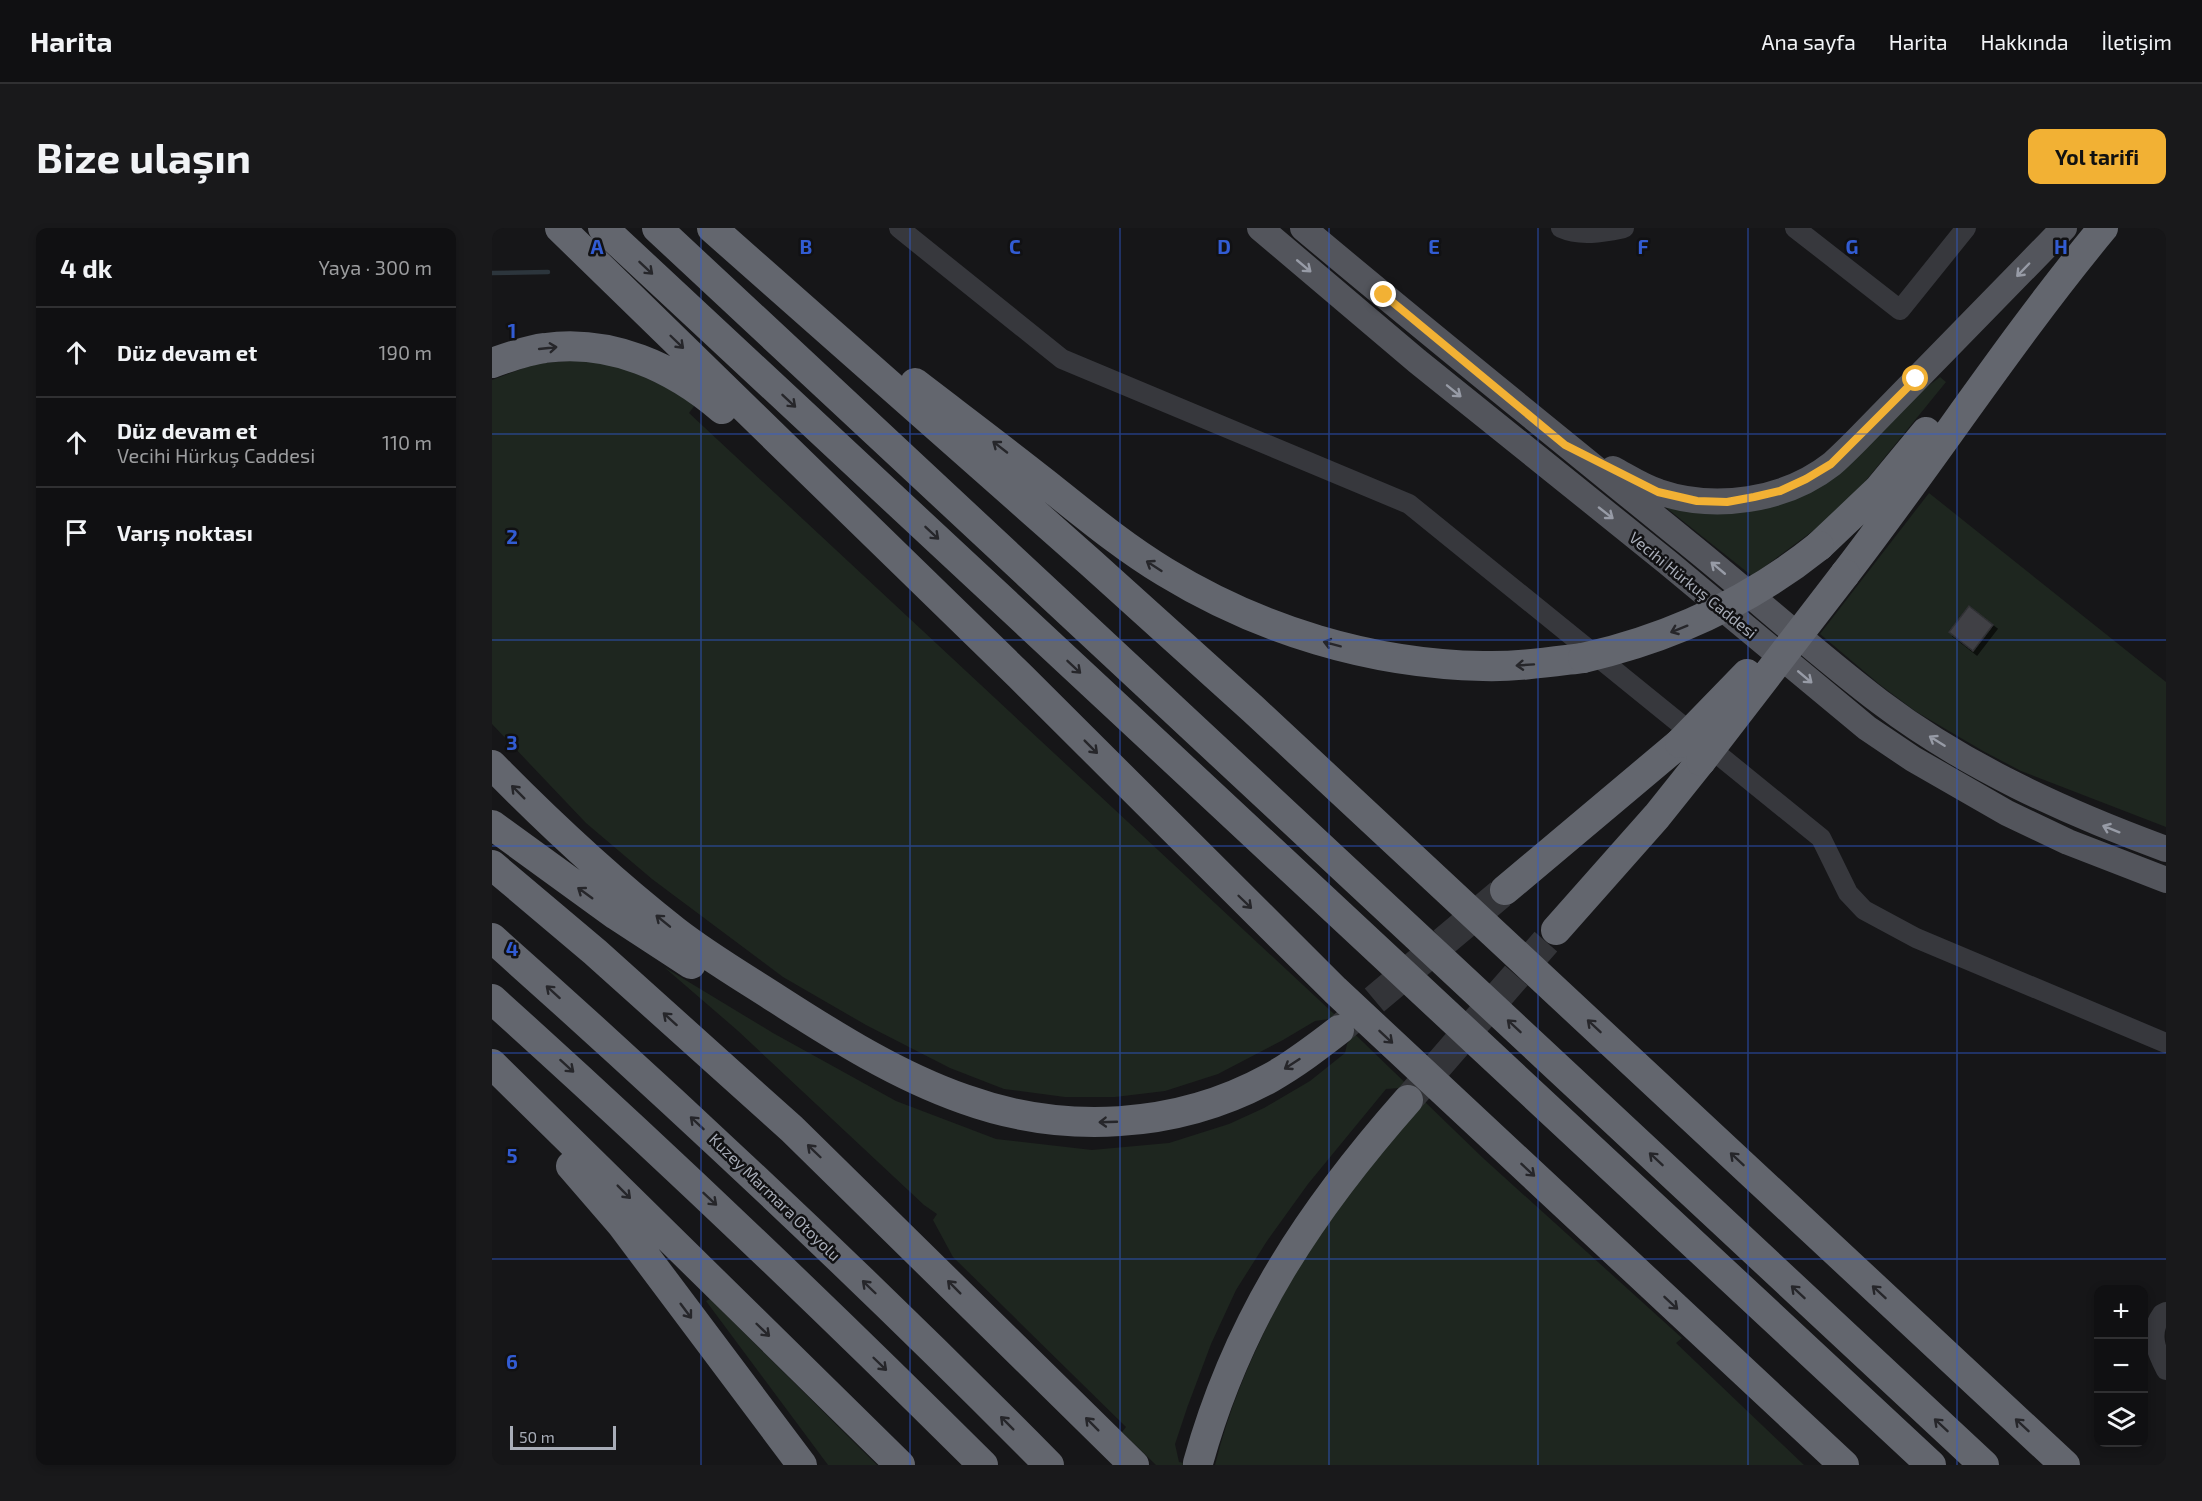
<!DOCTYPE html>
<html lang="tr">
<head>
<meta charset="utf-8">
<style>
	:root { --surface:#101012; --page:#19191b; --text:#f1f3f6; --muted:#9c9d9f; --line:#303032; --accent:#f2b134 }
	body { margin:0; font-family:"Exo 2",sans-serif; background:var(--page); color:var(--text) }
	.controls { position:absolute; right:18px; bottom:18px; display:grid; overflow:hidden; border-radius:12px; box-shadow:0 3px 9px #0003 }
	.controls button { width:54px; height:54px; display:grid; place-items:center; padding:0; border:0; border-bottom:2px solid var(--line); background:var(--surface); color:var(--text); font:30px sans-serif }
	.scale { position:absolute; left:18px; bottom:15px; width:106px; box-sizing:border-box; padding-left:6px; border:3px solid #a8adb8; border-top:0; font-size:16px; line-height:21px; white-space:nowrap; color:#a8adb8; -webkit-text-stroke:4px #111113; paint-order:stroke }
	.stop { position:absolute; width:18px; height:18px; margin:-14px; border:4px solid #f2b134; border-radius:50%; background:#fff }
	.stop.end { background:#f2b134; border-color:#fff; box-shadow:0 2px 6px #0008 }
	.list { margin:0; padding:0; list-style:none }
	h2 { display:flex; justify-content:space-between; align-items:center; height:78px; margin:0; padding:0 24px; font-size:26px }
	h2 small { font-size:20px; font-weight:400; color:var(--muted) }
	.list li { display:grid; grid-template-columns:39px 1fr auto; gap:18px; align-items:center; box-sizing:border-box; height:90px; padding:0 24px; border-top:2px solid var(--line) }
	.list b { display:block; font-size:22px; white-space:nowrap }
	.list p { margin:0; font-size:20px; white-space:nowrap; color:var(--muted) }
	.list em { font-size:20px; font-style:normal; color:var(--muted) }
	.icon { flex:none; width:33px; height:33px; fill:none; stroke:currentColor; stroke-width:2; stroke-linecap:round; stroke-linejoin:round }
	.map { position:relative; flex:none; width:1674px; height:1237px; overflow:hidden; border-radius:12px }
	header { display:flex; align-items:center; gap:36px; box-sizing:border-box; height:84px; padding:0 30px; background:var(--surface); border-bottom:2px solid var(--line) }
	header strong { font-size:28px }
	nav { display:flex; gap:33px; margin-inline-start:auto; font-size:21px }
	.intro { display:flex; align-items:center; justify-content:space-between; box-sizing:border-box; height:144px; padding:0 36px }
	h1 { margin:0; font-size:42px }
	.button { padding:15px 27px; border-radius:12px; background:var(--accent); color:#111; font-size:21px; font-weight:700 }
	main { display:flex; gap:36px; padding:0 36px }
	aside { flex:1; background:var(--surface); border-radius:12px; box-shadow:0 3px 9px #0003 }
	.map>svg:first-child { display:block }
	.green { fill:#1e261f }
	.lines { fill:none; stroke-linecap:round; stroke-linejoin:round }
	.stream { stroke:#2c353c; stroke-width:4.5 }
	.building { fill:#404145; stroke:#303034; stroke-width:1.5; filter:url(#shadow) }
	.highway-tunnel { stroke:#333438; stroke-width:30; stroke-dasharray:30 15; stroke-linecap:butt }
	.minor { stroke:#37383d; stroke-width:20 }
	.major { stroke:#53555c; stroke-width:26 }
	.highway { stroke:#63666e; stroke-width:30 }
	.highway-bridge { stroke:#63666e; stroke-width:30 }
	.oneway { stroke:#979ba6 }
	.oneway2 { stroke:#26262a }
	.route { stroke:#f2b134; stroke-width:8 }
	.grid { fill:none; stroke:#325cd3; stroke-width:1.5; stroke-opacity:0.55 }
	.labels { text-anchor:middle; stroke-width:5; stroke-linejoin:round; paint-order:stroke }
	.street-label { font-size:16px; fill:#a8adb8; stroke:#111113 }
	.grid-label { font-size:20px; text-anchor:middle; font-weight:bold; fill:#325cd3; stroke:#111113; stroke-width:5; stroke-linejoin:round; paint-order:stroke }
</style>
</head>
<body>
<header>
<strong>Harita</strong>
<nav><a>Ana sayfa</a><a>Harita</a><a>Hakkında</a><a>İletişim</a></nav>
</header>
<div class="intro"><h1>Bize ulaşın</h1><a class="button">Yol tarifi</a></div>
<main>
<aside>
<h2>4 dk<small>Yaya · 300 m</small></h2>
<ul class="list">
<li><svg class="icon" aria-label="ahead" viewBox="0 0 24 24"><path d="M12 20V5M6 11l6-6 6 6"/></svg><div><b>Düz devam et</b></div><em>190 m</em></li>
<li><svg class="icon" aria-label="ahead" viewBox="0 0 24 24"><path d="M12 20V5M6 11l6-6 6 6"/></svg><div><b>Düz devam et</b><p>Vecihi Hürkuş Caddesi</p></div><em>110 m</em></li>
<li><svg class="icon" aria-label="arrive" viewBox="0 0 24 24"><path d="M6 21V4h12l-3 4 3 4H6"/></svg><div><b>Varış noktası</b></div></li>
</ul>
</aside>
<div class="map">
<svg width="1674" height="1237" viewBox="0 0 1674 1237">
	<defs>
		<filter id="shadow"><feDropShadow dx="4" dy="4" stdDeviation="0" flood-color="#0009"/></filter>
	</defs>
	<rect width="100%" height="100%" fill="#161618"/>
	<path class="green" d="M86 132 127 138 172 158 203 177 197 185 841 785 991 930 1190 1110 1184 1115 1312 1237H723C744 1151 785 1076 828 1000 855 953 881 907 908 860L894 861 816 956 775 1013 744 1062 719 1116 695 1180 683 1216 687 1234 701 1237H664L630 1204 634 1199 461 1029 441 992 445 986 432 977 245 802 172 739 281 805 404 873 504 911 600 922 677 915 737 896 772 880 818 853 853 825 855 816 859 811 837 791 823 793 791 812 726 846 673 863 623 869H573L512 861 458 840 374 797 291 749 160 651 94 595 0 496V152L42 136Z
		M1448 149 1454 154 1367 261 1333 294 1260 348 1172 278 1255 279 1404 182Z
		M1437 265 1674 454V599L1529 543 1491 523 1423 483 1387 456 1328 406Z
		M218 1071 385 1237H336L214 1073Z"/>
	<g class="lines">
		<path class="stream" d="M0 45 56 44"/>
	</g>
	<path class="building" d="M1477 378 1501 397 1481 423 1457 404Z"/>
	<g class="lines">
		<path class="highway-tunnel" d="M848 801 1013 662
			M916 872 1064 702"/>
		<path class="minor" d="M407 0 570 131 917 276 1329 610 1356 665 1372 682 1424 710 1674 815
			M1069 0C1089 9 1112 4 1132 0
			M1303 0 1408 82 1474 0
			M1674 1084 1670 1086C1656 1105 1664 1123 1674 1142"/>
		<path class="major" d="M768 0 925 133 1175 334 1375 500 1421 531 1515 585 1576 614 1674 652
			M811 0C937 106 1065 209 1193 313 1259 366 1321 423 1388 474 1474 539 1573 584 1674 621
			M1121 241C1136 249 1151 259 1167 264 1223 283 1293 273 1340 236 1348 229 1356 221 1364 213L1572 0"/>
		<path class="highway" d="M68 0 528 448 843 762 1352 1237
			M111 0 1439 1237
			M165 0 1492 1237
			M220 0 598 334 761 481 1573 1237
			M0 135C17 129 35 122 53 120 119 111 181 139 230 181
			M423 155C466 188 510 221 553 255 592 286 630 318 673 344 768 402 879 436 991 438 1025 439 1058 434 1091 430
			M1327 318 1386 262 1434 204
			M1353 346C1441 232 1519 111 1611 0
			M0 537C58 596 118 652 183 703 215 728 251 749 285 771 344 809 406 848 472 871 572 907 685 901 778 850 803 836 825 819 847 802
			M0 597 124 687 199 736
			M0 637 103 724 300 901 642 1237
			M1013 662 1188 515
			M1064 702 1165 588 1209 533
			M0 710C191 880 377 1055 557 1237
			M0 771C168 922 331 1078 491 1237
			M0 836 408 1237
			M79 938 130 997 310 1237
			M706 1235C746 1091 818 983 916 872"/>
		<path class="highway-bridge" d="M1091 430C1179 410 1256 375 1327 318
			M1188 515 1255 446
			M1209 533 1353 346"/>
	</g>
	<defs><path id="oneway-shaft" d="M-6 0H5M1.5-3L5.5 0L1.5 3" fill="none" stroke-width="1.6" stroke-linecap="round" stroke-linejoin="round" transform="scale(1.5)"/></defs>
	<g class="oneway">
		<use href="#oneway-shaft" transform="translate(812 38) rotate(40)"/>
		<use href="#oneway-shaft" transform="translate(1531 42) rotate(134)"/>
		<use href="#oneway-shaft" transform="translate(962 163) rotate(39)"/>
		<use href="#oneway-shaft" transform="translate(1114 285) rotate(38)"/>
		<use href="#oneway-shaft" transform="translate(1226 340) rotate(-140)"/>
		<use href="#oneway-shaft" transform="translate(1313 449) rotate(40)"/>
		<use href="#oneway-shaft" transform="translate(1445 513) rotate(-148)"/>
		<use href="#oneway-shaft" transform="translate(1619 601) rotate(-158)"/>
	</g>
	<g class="oneway2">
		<use href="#oneway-shaft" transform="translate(154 40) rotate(43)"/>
		<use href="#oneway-shaft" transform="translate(185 114) rotate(44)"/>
		<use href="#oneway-shaft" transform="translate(56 120) rotate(-6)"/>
		<use href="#oneway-shaft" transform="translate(297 173) rotate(43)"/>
		<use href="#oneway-shaft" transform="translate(508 219) rotate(-142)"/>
		<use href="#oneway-shaft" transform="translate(440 305) rotate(43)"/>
		<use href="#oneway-shaft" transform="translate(662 338) rotate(-147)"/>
		<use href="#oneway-shaft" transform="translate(1187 401) rotate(158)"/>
		<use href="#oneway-shaft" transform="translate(840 416) rotate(-165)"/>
		<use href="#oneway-shaft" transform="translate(1033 437) rotate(176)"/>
		<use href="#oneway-shaft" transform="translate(582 439) rotate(43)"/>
		<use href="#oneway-shaft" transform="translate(599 519) rotate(45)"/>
		<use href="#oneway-shaft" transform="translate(26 564) rotate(-135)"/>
		<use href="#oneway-shaft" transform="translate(93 665) rotate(-144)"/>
		<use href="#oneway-shaft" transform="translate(753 674) rotate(44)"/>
		<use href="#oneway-shaft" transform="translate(171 693) rotate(-141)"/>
		<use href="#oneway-shaft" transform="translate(61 764) rotate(-138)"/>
		<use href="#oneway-shaft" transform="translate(178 791) rotate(-138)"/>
		<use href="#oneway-shaft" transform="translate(1022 798) rotate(-137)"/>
		<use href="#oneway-shaft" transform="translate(1102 798) rotate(-137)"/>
		<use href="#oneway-shaft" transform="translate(894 809) rotate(43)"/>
		<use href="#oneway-shaft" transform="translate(800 836) rotate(147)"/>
		<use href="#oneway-shaft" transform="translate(75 838) rotate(42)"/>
		<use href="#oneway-shaft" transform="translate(616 894) rotate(178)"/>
		<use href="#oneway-shaft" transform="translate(205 895) rotate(-137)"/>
		<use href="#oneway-shaft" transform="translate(322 923) rotate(-136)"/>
		<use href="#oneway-shaft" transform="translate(1164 931) rotate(-137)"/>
		<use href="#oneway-shaft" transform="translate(1245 931) rotate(-137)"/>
		<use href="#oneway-shaft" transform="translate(1036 942) rotate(43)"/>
		<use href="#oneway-shaft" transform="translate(132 964) rotate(45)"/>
		<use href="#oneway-shaft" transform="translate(218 971) rotate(43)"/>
		<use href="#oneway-shaft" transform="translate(377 1059) rotate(-136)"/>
		<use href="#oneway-shaft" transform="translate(462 1059) rotate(-135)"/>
		<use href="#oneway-shaft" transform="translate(1306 1064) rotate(-137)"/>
		<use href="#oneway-shaft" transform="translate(1387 1064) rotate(-137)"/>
		<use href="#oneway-shaft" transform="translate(1179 1075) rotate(43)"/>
		<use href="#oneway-shaft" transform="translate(194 1083) rotate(53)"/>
		<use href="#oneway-shaft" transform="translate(271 1102) rotate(44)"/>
		<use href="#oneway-shaft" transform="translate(388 1136) rotate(44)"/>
		<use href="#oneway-shaft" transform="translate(515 1195) rotate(-135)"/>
		<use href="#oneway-shaft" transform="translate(600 1196) rotate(-135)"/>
		<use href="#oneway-shaft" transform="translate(1449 1197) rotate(-137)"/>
		<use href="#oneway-shaft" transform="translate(1530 1197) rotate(-137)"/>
	</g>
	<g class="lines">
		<path class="route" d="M892 67 1073 217 1166 264 1205 273 1235 274 1262 269 1288 263 1314 251 1339 236 1424 151"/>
	</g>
	<path class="grid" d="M209 0V1237M418 0V1237M628 0V1237M837 0V1237M1046 0V1237M1256 0V1237M1465 0V1237M0 206H1674M0 412H1674M0 618H1674M0 825H1674M0 1031H1674"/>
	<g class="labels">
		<g class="street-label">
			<text transform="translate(1201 357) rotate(39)" y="6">Vecihi Hürkuş Caddesi</text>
			<text transform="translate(283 969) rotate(44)" y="6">Kuzey Marmara Otoyolu</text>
		</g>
	</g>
	<g class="grid-label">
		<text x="105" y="26">A</text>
		<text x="314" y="26">B</text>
		<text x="523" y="26">C</text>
		<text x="732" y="26">D</text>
		<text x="942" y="26">E</text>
		<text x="1151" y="26">F</text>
		<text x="1360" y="26">G</text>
		<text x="1569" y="26">H</text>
		<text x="20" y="110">1</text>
		<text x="20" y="316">2</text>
		<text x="20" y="522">3</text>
		<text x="20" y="728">4</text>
		<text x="20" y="935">5</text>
		<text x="20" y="1141">6</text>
	</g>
</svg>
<div class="controls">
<button>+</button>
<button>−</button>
<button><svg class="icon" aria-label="layers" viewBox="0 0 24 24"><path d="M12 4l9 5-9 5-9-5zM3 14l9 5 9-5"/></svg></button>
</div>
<div class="scale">50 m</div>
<div class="stop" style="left:1424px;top:151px"></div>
<div class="stop end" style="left:892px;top:67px"></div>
</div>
</main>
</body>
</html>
